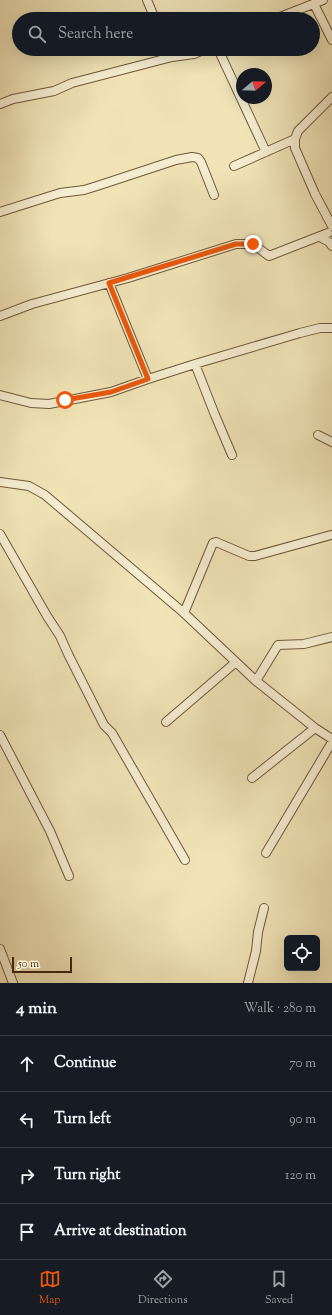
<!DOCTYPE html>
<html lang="en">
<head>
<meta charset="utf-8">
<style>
	:root { --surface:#171b24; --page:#242831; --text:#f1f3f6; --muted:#9ea1a6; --line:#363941; --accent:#ea580c }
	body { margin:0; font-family:"Sorts Mill Goudy",serif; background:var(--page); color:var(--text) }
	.controls { position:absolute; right:12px; bottom:12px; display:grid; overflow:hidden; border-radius:6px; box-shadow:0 4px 16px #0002 }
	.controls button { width:36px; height:36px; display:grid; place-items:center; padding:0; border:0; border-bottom:1px solid var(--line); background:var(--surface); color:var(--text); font:20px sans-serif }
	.compass { position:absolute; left:236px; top:68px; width:36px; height:36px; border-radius:50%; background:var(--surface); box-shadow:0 4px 16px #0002; rotate:71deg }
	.scale { position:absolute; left:12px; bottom:10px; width:60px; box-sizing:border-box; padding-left:4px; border:2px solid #452a11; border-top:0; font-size:11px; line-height:14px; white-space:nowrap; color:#452a11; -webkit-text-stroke:3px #f5edd0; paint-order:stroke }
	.stop { position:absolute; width:12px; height:12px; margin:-9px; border:3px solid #ea580c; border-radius:50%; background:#fff }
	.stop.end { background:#ea580c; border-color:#fff; box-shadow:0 1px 4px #0008 }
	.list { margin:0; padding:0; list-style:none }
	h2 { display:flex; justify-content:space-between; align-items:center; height:52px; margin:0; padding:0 16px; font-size:17px }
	h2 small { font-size:13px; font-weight:400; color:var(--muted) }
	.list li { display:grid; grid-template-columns:26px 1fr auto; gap:12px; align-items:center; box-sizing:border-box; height:56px; padding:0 16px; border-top:1px solid var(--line) }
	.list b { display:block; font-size:15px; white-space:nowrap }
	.list em { font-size:13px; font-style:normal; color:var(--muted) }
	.icon { flex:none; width:22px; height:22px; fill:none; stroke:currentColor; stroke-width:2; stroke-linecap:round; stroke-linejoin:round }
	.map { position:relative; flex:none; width:332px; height:983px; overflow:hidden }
	.search { position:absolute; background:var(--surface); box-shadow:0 4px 16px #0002; left:12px; right:12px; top:12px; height:44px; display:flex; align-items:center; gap:10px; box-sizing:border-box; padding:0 14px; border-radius:22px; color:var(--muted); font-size:15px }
	.sheet { height:276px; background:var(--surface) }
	nav { display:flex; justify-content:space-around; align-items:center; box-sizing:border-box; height:56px; border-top:1px solid var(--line); background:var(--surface); font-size:11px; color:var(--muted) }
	nav a { display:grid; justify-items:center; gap:2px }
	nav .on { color:var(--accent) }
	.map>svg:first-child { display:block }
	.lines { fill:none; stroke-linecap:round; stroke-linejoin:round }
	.minor-casing { stroke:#70583a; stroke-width:10 }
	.minor { stroke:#f5edd0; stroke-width:8 }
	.route { stroke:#ea580c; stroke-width:5 }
</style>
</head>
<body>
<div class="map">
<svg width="332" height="983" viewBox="0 0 332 983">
	<rect width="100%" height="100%" fill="#f0e4b7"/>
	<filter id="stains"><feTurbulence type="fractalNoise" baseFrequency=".005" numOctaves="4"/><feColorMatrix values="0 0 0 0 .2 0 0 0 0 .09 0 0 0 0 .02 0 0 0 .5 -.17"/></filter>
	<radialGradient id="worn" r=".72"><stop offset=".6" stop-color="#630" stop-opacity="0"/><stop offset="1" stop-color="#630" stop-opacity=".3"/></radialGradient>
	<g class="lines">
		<g class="minor-casing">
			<path id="minor" d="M147 0 155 19
				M314 4 332 40
				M275 19 323 0
				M169 49 172 57
				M218 49 266 152
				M0 104 13 99 54 91 72 83 172 57 194 54 206 49
				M234 166 295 139
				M0 212 60 193 84 190 97 186 176 160 192 157 198 158 201 162 214 195
				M332 226 315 194 295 148V139L298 131 332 97
				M320 237 329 242 332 246
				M109 283 148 379
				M0 316 32 304 128 278 236 244H253L269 256 328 233
				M195 364 215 415 232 455
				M0 395 31 403 49 404 111 392 148 379 195 364 300 333 320 328H332
				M318 435 332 442
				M0 482 29 486 45 495 184 613 256 681 315 728 332 739
				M0 534 47 616 60 636 69 656 104 725 112 733 185 860
				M184 613 213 543 216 542 249 556H255L331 535
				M256 681 278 645 304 644 332 637
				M166 722 236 662
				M0 735 50 831 69 876
				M252 778 315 728
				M266 853 332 742
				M0 949 13 983
				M248 983 256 951 258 932 264 908"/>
		</g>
		<use href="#minor" class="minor"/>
	</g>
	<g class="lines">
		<path class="route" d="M65 400 111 392 148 379 109 283 236 244H253"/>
	</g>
	<rect width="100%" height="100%" filter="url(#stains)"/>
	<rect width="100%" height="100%" fill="url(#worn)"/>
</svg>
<div class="controls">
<button><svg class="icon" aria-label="locate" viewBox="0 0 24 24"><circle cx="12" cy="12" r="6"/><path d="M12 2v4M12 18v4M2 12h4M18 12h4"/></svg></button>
</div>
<svg class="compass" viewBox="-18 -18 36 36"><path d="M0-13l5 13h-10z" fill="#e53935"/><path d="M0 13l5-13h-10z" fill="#9ea1a6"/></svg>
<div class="scale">50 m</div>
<div class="stop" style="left:65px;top:400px"></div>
<div class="stop end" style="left:253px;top:244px"></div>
<div class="search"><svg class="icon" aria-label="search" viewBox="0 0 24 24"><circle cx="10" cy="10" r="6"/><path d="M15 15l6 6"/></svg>Search here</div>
</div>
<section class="sheet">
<h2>4 min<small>Walk · 280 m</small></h2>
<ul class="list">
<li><svg class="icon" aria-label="ahead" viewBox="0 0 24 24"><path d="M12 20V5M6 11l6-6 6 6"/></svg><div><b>Continue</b></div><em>70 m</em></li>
<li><svg class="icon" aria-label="left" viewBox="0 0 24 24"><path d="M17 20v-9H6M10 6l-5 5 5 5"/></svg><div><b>Turn left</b></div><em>90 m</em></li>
<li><svg class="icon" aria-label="right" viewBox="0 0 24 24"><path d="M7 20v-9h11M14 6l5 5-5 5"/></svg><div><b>Turn right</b></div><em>120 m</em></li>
<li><svg class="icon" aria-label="arrive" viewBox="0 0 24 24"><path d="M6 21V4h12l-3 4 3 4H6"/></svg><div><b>Arrive at destination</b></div></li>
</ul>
</section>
<nav>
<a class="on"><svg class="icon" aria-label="map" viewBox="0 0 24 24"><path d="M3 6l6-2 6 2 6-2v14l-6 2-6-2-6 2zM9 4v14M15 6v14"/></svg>Map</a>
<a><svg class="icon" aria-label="directions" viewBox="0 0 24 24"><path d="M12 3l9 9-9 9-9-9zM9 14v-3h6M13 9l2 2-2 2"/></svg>Directions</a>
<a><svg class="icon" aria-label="saved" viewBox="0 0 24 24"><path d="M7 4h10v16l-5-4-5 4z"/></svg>Saved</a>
</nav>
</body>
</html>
